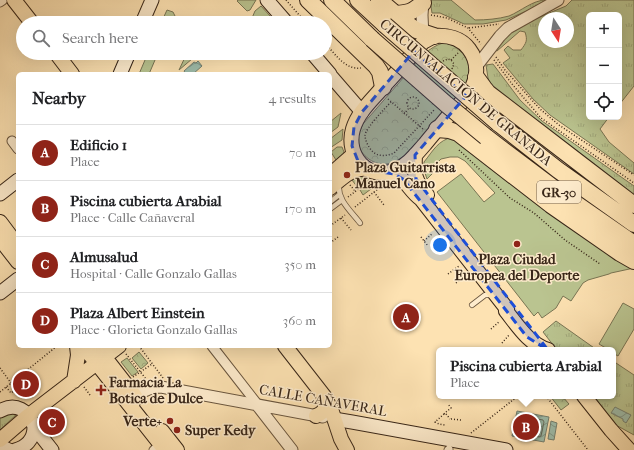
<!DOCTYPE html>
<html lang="en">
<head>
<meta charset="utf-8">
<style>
	:root { --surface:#fff; --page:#f2f2f2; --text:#202124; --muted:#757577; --line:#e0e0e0; --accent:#8f2418 }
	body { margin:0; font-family:"IM FELL French Canon",serif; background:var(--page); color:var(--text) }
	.controls { position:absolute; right:12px; top:12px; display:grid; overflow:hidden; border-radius:6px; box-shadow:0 4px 16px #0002 }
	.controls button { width:36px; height:36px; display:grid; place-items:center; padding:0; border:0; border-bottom:1px solid var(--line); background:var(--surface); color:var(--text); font:20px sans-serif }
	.compass { position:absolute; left:538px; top:12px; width:36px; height:36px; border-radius:50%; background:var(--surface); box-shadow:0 4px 16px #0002; rotate:168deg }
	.you { position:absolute; left:440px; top:245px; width:14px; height:14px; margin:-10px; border:3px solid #fff; border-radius:50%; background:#1a73e8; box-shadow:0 0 0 6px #1a73e833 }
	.badge { display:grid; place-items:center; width:26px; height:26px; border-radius:50%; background:var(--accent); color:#fff; font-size:13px; font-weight:700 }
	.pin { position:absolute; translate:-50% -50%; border:2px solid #fff; box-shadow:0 1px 4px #0006 }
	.popup { position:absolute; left:436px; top:347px; width:180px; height:52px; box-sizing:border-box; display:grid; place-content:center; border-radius:6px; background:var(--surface); filter:drop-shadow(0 1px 3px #0005); font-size:13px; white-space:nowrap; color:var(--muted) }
	.popup b { font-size:15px; color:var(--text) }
	.popup::after { content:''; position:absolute; left:50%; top:100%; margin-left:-8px; border:8px solid transparent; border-top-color:var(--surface) }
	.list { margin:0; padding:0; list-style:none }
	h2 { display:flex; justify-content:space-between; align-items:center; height:52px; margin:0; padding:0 16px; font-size:17px }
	h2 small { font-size:13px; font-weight:400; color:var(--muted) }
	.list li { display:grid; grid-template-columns:26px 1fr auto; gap:12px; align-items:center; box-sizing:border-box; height:56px; padding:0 16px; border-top:1px solid var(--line) }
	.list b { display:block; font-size:15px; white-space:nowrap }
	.list p { margin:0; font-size:13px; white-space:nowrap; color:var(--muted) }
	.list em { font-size:13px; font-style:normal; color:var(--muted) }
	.icon { flex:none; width:22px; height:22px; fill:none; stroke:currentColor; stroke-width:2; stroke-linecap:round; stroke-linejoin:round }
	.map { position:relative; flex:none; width:634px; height:450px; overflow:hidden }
	.search { position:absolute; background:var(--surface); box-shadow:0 4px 16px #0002; left:16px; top:16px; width:316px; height:44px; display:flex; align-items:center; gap:10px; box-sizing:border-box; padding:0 14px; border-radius:22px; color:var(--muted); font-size:15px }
	.panel { position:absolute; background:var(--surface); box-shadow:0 4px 16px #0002; left:16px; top:72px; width:316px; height:276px; border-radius:6px }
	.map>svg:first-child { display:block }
	.grass { fill:url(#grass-tufts); stroke:#797554; fill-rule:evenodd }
	.forest { fill:url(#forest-crowns); stroke:#797554 }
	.garden { fill:#bac490; stroke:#797554 }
	.water { fill:url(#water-waves); stroke:#768171 }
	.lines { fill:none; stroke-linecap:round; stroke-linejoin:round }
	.shore { stroke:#6c7262; stroke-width:1 }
	.service-casing { stroke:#69553e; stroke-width:6 }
	.pedestrian-casing { stroke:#69553e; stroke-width:9 }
	.minor-casing { stroke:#69553e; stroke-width:11 }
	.tertiary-casing { stroke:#69553e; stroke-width:13 }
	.secondary-casing { stroke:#382618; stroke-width:15 }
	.primary-casing { stroke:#382618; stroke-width:16 }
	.motorway-casing { stroke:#382618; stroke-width:18 }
	.path { stroke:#382618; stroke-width:1.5; stroke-dasharray:1 2; stroke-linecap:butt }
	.service { stroke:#feeccd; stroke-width:4.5 }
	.pedestrian { stroke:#feeccd; stroke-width:7 }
	.minor { stroke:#feeccd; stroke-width:9 }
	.tertiary { stroke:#feeccd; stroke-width:11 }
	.secondary { stroke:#feeccd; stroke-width:13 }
	.primary { stroke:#fde2b2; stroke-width:14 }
	.motorway { stroke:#fde2b2; stroke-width:16 }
	.motorway-bridge-casing { stroke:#382618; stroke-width:18; stroke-linecap:butt }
	.path-bridge { stroke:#382618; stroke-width:1.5; stroke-dasharray:1 2; stroke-linecap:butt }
	.motorway-bridge { stroke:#fde2b2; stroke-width:16 }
	.marked { fill:#1d4ed8; fill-opacity:0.2; stroke:#1d4ed8; stroke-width:3; stroke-dasharray:8 5; stroke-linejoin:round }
	.poi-dot { fill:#8f2418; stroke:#feeccd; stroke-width:1.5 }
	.labels { text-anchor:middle; stroke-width:3; stroke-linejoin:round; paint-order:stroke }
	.shield { fill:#feeccd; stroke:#73614e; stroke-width:1 }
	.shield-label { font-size:13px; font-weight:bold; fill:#382618 }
	.street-label { font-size:14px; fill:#382618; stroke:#feeccd }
	.poi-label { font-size:14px; font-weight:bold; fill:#382618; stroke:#feeccd; text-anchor:start }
</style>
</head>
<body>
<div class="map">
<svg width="634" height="450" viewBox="0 0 634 450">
	<defs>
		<pattern id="grass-tufts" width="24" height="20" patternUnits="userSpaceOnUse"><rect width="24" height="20" fill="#bac490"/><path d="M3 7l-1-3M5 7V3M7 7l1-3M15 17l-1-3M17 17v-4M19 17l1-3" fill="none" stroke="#a1a87b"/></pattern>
		<pattern id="forest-crowns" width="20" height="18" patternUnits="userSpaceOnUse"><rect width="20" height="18" fill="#bac490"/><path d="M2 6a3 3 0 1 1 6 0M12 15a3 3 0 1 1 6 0" fill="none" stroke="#a1a87b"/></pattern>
		<pattern id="water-waves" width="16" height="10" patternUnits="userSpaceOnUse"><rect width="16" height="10" fill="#9fbeac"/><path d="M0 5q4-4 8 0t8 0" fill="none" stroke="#839a8b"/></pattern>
	</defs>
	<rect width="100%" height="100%" fill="#fde2b2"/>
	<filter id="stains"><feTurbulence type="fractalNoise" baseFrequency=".005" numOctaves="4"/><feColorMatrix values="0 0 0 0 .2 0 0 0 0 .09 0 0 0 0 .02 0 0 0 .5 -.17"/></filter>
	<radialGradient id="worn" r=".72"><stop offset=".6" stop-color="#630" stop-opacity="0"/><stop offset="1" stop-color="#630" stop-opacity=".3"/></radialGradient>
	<path class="grass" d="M430 0H451L475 20C486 20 498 19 509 16 521 11 533 0 546 0L531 9 506 20 483 24H464L440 13H432Z
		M572 0H634V86L619 105V15H589V117H609L600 129 609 142 634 163V174L550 115 533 99 503 63 510 58 504 50 508 46 513 50H521C526 43 528 41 525 32L520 31 497 51 495 50 504 36 518 26 566 6ZM544 18H568V42H544Z
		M187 53H199L179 70Z
		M493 64 520 100 542 121 634 186V199L491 87 488 78 486 65Z
		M341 113 338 127 330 133V122Z
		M343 129 342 140 330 148V139Z
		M337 147H342L344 152 343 155 336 160 331 152Z
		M360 176 369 180 358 188 352 180 356 177Z
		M372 181 379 183 363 195 360 190Z
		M556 321 597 350H557L543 332Z
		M613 361 634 375V435L614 424 592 396H613Z
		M18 413 0 430V415L2 414Z"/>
	<path class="forest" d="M443 43C465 45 474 64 467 84 465 90 458 96 453 100 437 119 421 138 404 156 399 159 394 163 387 164 373 166 357 153 358 139 358 133 361 129 363 124L424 54C430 49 436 45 443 43Z
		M139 352 148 363 141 369 132 358Z
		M550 396H562L569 404 561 410Z"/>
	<path class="garden" d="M238 0H256L250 10 247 11 237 1Z
		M261 6 270 16 267 23H256L252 18 255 11Z
		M167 10 173 12 175 16 172 23H161Z
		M148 53H158L149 74H139Z
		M453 137 634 268 611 273 609 274 588 280 583 283 571 301 563 296 556 308 542 318 538 312 534 316 437 192 461 174 484 202 495 193 465 161 458 157H450L441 159 435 165 432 174 427 179 424 170V162C433 151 438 140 453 137Z
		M623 303 634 309V329L618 356 613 353V350H609L599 344Z
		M127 358 138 372 132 376 121 362Z"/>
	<path class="water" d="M198 61 202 66 193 74H186L184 71 194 62 196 63Z
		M615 407 631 415 626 423 623 421V419L611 413Z
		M517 411 549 417 544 442 512 436Z
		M551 421 557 423 554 440 548 439Z"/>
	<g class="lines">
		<path class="shore" d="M521 416 543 420 544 422 541 436 539 437 518 432 517 431 520 417Z
			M526 422 537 424 538 426 537 430 535 431 524 429 523 427 524 423Z"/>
		<g class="service-casing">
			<path id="service" d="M339 184C337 200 351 211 360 223
				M330 202 339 195
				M330 209 342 200
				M472 305 485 295H491"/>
		</g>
		<g class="pedestrian-casing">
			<path id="pedestrian" d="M0 3 3 1
				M153 450 154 449
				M448 450 449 449"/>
		</g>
		<g class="minor-casing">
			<path id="minor" d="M12 141 18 149
				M212 346 258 405"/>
		</g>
		<g class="tertiary-casing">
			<path id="tertiary" d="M423 37 422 15 423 1
				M476 67 500 36 508 28 558 0
				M134 404 135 396C143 391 151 387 161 387L323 417
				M257 405 292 450"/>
		</g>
		<g class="secondary-casing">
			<path id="secondary" d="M267 0 287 23
				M142 23 152 0
				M312 53 330 74
				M120 74 129 53
				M330 75 362 112
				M0 194 18 180
				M0 293 18 279
				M0 411C15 402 30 410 34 427L52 450
				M334 419 352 422 506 450
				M0 446 9 450
				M15 450C26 447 34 439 34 427"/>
		</g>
		<g class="primary-casing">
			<path id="primary" d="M14 0 32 23
				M434 36C447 35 461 38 469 49 479 62 478 78 470 91 465 100 457 107 450 114 442 124 433 134 425 144 416 154 408 165 396 170 368 182 345 156 353 129 358 112 372 100 383 87 397 72 410 57 423 42Z
				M56 53 72 74
				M415 155C414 176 414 179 427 195
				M387 173C407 176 407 189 421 199L507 309 506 311C518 326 529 344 548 350
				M330 175 354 154
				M330 188C340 180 352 167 366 169
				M0 222 18 246
				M0 239 18 262
				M83 346 165 450
				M96 346 135 396
				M285 346 324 396 331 409 341 439 347 450
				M74 381 78 355 77 346
				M584 396 611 430 629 450
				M316 416C325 412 325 409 326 400
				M162 431 177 450
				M0 440 29 415 119 346"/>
		</g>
		<g class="motorway-casing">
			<path id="motorway" d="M308 0 376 66 380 72 383 87
				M332 0 372 39
				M358 0 385 25
				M379 0 406 23 416 30 434 36
				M396 14C410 13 412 12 423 3
				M476 77 484 88 488 93 583 166 634 205
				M498 123 558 170 634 224
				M437 129 449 130 458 133 551 205 620 253 634 261
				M486 137 552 187 634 244"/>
		</g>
		<path class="path" d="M286 0 306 23
			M431 15 447 18 468 28 481 44
			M469 28 499 24
			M325 43C335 54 345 70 361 68
			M496 57 505 70 540 109 559 125 634 175
			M451 60 458 53
			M494 60 512 84 541 118 634 183
			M443 61 448 59 451 60 454 64 452 69
			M407 103a6 6 0 1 1 12 0a6 6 0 1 1-12 0Z
			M388 99 423 129
			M391 102C385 108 366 128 365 135 365 141 369 148 373 152 379 157 387 156 394 153L434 110
			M404 114 409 108
			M459 150 510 198 534 213 565 240 600 264
			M350 185 355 191
			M374 192 384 205
			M348 197 369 181
			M355 207 383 185
			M341 218 351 230
			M330 226 345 215
			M421 237 428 246
			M424 241 433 233
			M330 243 338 237
			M448 274 459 266
			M456 283 466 275
			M491 329 500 321
			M502 343 510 334
			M139 346 163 378
			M126 354 146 379
			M0 368 11 383
			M19 377 31 391 32 398
			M133 377 152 364
			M6 387 11 393 15 390
			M84 387 90 395
			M0 392 57 346
			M546 396 588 450
			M446 412 451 408 448 404
			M444 414 435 422 439 424 445 425
			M446 414 450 419
			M451 419 461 420
			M471 433 518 396"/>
		<use href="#service" class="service"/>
		<use href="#pedestrian" class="pedestrian"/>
		<use href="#minor" class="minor"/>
		<use href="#tertiary" class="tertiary"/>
		<use href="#secondary" class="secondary"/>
		<use href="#primary" class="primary"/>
		<use href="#motorway" class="motorway"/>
		<g class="motorway-bridge-casing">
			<path id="motorway-bridge" d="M385 25 498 123
				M372 39 446 104 486 137"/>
		</g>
		<path class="path-bridge" d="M444 414 446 412"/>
		<use href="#motorway-bridge" class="motorway-bridge"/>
	</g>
	<path class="marked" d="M414 51 466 96 415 155 416 179 548 350 527 337 403 179 394 174 369 170 358 161 352 146 354 127 362 112Z"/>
	<g class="poi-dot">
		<circle cx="347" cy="175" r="4"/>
		<circle cx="517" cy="244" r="4"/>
		<path d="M99 384h4v4h4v4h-4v4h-4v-4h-4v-4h4z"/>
		<circle cx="170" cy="421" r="4"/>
		<circle cx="177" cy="430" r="4"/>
	</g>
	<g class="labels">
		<rect class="shield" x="537" y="181" width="44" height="22" rx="3"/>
		<g class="shield-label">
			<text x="559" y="197">GR-30</text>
		</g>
		<g class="street-label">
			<text transform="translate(466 92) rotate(40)" y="5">CIRCUNVALACIÓN DE GRANADA</text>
			<text transform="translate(323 400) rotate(10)" y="5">CALLE CAÑAVERAL</text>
		</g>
		<g class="poi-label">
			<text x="355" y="172">Plaza Guitarrista<tspan x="355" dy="16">Manuel Cano</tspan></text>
			<text x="517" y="264" text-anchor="middle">Plaza Ciudad<tspan x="517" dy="16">Europea del Deporte</tspan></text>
			<text x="109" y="387">Farmacia La<tspan x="109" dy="16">Botica de Dulce</tspan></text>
			<text x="162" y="426" text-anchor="end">Verte+</text>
			<text x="185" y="435">Super Kedy</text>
		</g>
	</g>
	<rect width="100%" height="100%" filter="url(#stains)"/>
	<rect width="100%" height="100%" fill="url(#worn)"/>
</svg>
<div class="controls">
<button>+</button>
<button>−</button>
<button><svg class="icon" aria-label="locate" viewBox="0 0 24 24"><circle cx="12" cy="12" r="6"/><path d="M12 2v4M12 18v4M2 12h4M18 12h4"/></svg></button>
</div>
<svg class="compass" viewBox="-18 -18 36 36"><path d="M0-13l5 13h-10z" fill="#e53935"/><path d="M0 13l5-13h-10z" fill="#757577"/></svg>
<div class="you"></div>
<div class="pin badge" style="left:406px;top:317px">A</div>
<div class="pin badge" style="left:526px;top:427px">B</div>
<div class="popup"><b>Piscina cubierta Arabial</b>Place</div>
<div class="pin badge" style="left:52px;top:422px">C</div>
<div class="pin badge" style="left:26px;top:384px">D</div>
<div class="search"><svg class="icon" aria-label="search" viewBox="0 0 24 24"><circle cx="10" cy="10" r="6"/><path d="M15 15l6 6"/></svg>Search here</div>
<section class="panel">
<h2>Nearby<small>4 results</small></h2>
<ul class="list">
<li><span class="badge">A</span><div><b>Edificio 1</b><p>Place</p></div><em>70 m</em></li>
<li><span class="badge">B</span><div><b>Piscina cubierta Arabial</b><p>Place · Calle Cañaveral</p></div><em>170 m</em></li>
<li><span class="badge">C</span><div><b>Almusalud</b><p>Hospital · Calle Gonzalo Gallas</p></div><em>350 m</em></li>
<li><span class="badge">D</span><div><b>Plaza Albert Einstein</b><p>Place · Glorieta Gonzalo Gallas</p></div><em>360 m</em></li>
</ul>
</section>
</div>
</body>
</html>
